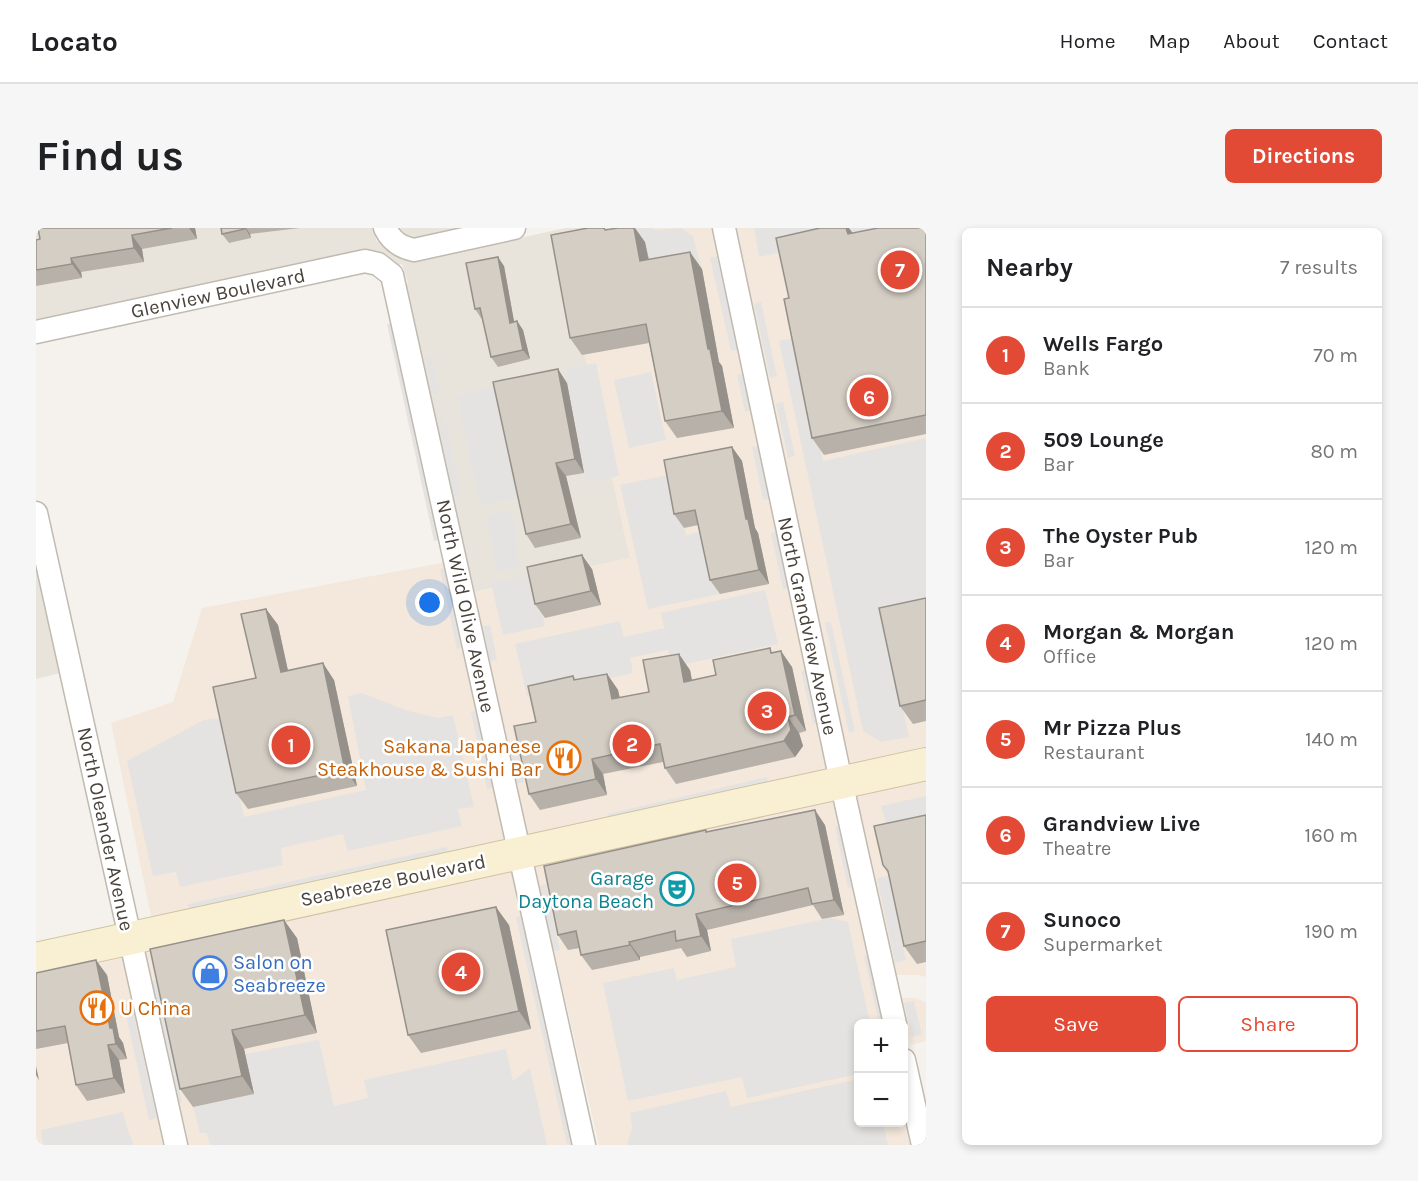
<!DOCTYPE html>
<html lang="en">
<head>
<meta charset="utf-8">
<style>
	:root { --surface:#fff; --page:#f6f6f6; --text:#202124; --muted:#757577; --line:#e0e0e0; --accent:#e34a36 }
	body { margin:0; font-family:Karla,sans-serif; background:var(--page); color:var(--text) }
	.controls { position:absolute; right:18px; bottom:18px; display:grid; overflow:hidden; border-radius:9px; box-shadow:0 3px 9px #0003 }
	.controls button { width:54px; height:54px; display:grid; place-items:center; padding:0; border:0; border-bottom:2px solid var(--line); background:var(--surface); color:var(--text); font:30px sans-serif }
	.you { position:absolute; left:394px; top:375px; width:21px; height:21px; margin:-15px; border:4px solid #fff; border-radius:50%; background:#1a73e8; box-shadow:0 0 0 9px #1a73e833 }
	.badge { display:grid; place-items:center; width:39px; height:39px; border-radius:50%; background:var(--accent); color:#fff; font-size:20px; font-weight:700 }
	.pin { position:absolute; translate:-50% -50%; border:3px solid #fff; box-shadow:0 2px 6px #0006 }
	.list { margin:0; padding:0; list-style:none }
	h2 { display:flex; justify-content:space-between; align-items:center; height:78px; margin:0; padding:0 24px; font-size:26px }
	h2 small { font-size:20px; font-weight:400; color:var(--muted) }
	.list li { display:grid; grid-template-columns:39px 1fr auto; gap:18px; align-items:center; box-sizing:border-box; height:96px; padding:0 24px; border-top:2px solid var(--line) }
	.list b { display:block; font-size:22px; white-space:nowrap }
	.list p { margin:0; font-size:20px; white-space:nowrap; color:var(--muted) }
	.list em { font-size:20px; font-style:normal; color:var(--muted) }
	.actions { display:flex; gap:12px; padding:18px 24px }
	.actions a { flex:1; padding:14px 0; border:2px solid var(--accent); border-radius:9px; text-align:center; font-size:21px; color:var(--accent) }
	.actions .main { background:var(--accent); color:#fff }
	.map { position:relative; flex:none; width:890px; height:917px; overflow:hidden; border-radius:9px }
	header { display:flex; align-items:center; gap:36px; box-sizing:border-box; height:84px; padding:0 30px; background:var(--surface); border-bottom:2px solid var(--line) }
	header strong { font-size:28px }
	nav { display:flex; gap:33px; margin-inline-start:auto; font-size:21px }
	.intro { display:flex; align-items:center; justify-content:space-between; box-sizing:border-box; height:144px; padding:0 36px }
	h1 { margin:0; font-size:42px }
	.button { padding:15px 27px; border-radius:9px; background:var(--accent); color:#fff; font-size:21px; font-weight:700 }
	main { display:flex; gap:36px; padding:0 36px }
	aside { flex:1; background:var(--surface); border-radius:9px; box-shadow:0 3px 9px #0003 }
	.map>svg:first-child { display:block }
	.residential { fill:#e8e4dc }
	.commercial { fill:#f3e8db }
	.parking { fill:#e4e3e1 }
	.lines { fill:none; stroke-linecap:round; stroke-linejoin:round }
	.minor-casing { stroke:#c0bab0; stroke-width:25 }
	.secondary-casing { stroke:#cfc2a2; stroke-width:34 }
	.minor { stroke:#fff; stroke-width:22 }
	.secondary { stroke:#f9efd3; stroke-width:32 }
	.wall { fill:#b7b1a9 }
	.shaded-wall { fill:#959089 }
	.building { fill:#d5cec4; stroke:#959089; stroke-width:1.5 }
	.labels { text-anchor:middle; stroke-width:5; stroke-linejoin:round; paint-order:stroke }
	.street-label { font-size:20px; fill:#49433b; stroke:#fff }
	.food-label { font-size:20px; fill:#c56008; stroke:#fff; text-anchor:end }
	.culture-label { font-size:20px; fill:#0d838f; stroke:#fff; text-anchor:end }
	.shop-label { font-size:20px; fill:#366cbe; stroke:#fff; text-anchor:start }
</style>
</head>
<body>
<header>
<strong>Locato</strong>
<nav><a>Home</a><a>Map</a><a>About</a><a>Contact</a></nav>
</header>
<div class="intro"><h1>Find us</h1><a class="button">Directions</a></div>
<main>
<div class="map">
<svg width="890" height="917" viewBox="0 0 890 917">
	<rect width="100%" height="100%" fill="#f5f2ed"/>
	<path class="residential" d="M0 0H337L341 14H344L358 27 376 33 530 0H594L525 18 594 330 438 364 370 56 372 55 366 36 362 37 353 29 345 24 327 22 0 92Z
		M361 0H426L383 10 374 9Z
		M0 334 25 445 0 451Z"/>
	<path class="commercial" d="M594 0H677L792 546 492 610 438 364 594 330 525 18Z
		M699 0H890V524L813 542Z
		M410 334 472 615 116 693 75 495 137 474 166 380Z
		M890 549V749L882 747H859L818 565Z
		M797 569 848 795 822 796V894H868V882L875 917H563L497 633Z
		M477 637 533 917H152L107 718Z
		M86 723 129 917H0V743Z
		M864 770H878L890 774V813L875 817Z"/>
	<path class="parking" d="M583 0H617L618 2 645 0 657 8 666 41 616 50Z
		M718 0H890V6H831L723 29Z
		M681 28 702 122 695 123 674 30Z
		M725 74 741 148 734 150 718 76Z
		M358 95 406 312 398 313 351 96Z
		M760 110 787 233 890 210V377L848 394 873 509 845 514 827 503 743 113Z
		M396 129 404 166 397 167 389 131Z
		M560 135 583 248 551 255 528 142Z
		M615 144 630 212 593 220 578 152Z
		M708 145 716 182 709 184 701 147Z
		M464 158 488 269 444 278 421 168Z
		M747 174 759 228 752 230 740 176Z
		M409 190 425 268 418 269 402 191Z
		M723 218 734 271 727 272 716 219Z
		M637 246 650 307 671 302 684 366 612 381 584 257Z
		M475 282 480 298 483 339 461 343 450 288Z
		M742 303 754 360 747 361 735 305Z
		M412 339 429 419 421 421 404 341Z
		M497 346 509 398 467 407 455 355Z
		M729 362 742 416 636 439 632 422 594 430 597 445 491 468 479 416 584 393 588 409 628 400 625 385Z
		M795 394 819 503 813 505 789 395Z
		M454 397 461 432 454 433 447 398Z
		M772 441 784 494 777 496 765 443Z
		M326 465 372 483 402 490 417 487 438 579 422 581 426 598 312 623 307 606 245 620 247 637 144 659 140 644 117 648 91 533 168 492 186 490 208 589 330 562 312 468Z
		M443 482 459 559 451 561 435 484Z
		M481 516 488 554 480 556 473 517Z
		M731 549 732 556 573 592 571 586Z
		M890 568V608L856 615 845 578Z
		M808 597 821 658 812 660 799 599Z
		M411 619 412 626 154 683 152 676Z
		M852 648 870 732 859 735 841 650Z
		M510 656 524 722 517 723 503 658Z
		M486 688 537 917H531L480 689Z
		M794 690 812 694 834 795 822 796V846L711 870 706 849 592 873 567 755 638 740 641 752 700 739 695 711Z
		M837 726 852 795H843L828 728Z
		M121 752 146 874 139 876 113 754Z
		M878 773 886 807 876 809 868 775Z
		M95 775 121 890 113 892 88 777Z
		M283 812 298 878 332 870 328 852 470 821 477 853 494 840 511 917H174L171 905H164L157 879 218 866 209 826Z
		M822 851V894L847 895 852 917H591L596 900 594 885 690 863 695 879Z
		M87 884 91 900 98 917H7L5 902Z"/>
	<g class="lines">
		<g class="minor-casing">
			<path id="minor" d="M349 0C355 13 364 19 378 22L478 0
				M688 0 803 544 859 796
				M0 104 329 33 342 36 356 47 548 917
				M0 285 140 917
				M868 832 887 917"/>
		</g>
		<g class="secondary-casing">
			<path id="secondary" d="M0 731 890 536"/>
		</g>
		<use href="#minor" class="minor"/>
		<use href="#secondary" class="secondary"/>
	</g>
	<path class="wall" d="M2 0H159L161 11 106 21 108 34 45 44 46 50 0 58V12L4 11Z
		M185 0H264L214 6 215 10 193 15 186 6Z
		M890 0V206L788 227 776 210 753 70 817 5Z
		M571 2 609 14 613 31 666 41 683 134 686 138 698 200 641 210 629 193 613 115 546 127 534 110Z
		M468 38 478 94 481 93 487 102 494 131 462 139 455 129 446 90H445L439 81Z
		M531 155 548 245 530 248 545 310 499 320 490 306Z
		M696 219 706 233 719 300 722 305 733 356 684 366 674 352 662 297 648 300 638 286Z
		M556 341 565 377 509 390 499 376Z
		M890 370V493L877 496 864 478Z
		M230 381 242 397 252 443 298 452 321 558 212 581 200 565 220 450Z
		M737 424 756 439 770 503 763 505 767 518 759 529 640 556 629 540 627 534 567 546 571 567 504 582 493 566 537 448 540 452 571 446 582 462 584 470 613 464 654 442 656 452 680 447Z
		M890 587V734L881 736 868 718 853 647 847 637Z
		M789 597 808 687 786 691 777 677 671 702 675 723 651 729 645 720 604 729V732L556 742 545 727 544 720 532 722 522 707 671 604Z
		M473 697 495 801 385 825 372 807Z
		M261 710 281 805 208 821 218 866 157 879 144 861Z
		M0 745 71 747 83 809 87 815 91 831 83 832 89 865 51 873 40 857 32 815 0 821Z"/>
	<path class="shaded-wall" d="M153 0H159L161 11Z
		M209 0H210L214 6 215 10Z
		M598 0H599L609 14 616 50 604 33Z
		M810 0H813L821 11 812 6Z
		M96 7 106 21 108 34 98 20Z
		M654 24 666 41 683 134 686 138 698 200 686 183 672 121Z
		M462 29 468 38 480 104 474 95Z
		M35 30 45 44 46 50 36 36Z
		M481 93 487 102 494 131 487 122Z
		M522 141 531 155 548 245 539 231Z
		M696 219 706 233 719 300 722 305 733 356 723 342 710 291Z
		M520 235 530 248 545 310 535 296Z
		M546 327 556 341 565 377 555 363Z
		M230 381 242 397 256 461 245 444Z
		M745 423 756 439 770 503 759 487Z
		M643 426 654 442 659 470 648 454Z
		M287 435 298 452 321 558 309 542Z
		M571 446 582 462 587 487 576 471Z
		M752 489 763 505 767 518 759 529 748 513Z
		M556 531 567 546 571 567 560 551Z
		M779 582 789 597 808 687 798 672Z
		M460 679 473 697 495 801 483 783Z
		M660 686 671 702 675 723 665 708Z
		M248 692 261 710 281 805 269 787Z
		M593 714 604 729V732L594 717Z
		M60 732 71 747 83 809 87 815 91 831 80 816 74 800Z
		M196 802 208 821 218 866 206 848Z
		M72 817 83 832 89 865 78 850Z
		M0 838 3 852 0 847Z"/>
	<path class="building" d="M2 0H136L96 7 98 20 35 30 36 36 0 42V12L4 11Z
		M185 0H209V1L186 6Z
		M552 0H568L569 2 582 0H598L604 33 654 24 672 121H674L686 183 629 193 610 96 534 110 515 7Z
		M784 0H810L812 6 842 0H890V187L776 210 748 71 753 70 740 10Z
		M462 29 474 95 481 93 487 122 455 129 444 80 439 81 430 35Z
		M522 141 539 231 520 235 535 296 490 306 457 154Z
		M696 219 710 291H712L723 342 674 352 659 282 638 286 628 232Z
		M546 327 555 363 499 376 491 339Z
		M890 370V472L864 478 843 380Z
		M230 381 245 444 287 435 309 542 200 565 177 459 220 450 205 386Z
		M734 420 735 425 745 423 759 487 752 489 755 502 748 513 629 540 624 516 556 531 560 551 493 566 478 498 500 494 492 458 537 448 538 452 571 446 576 471 613 464 607 432 643 426 648 454 680 447 677 432Z
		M779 582 798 672 776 676 772 660 660 686 665 708 640 713 639 703 593 714 594 717 545 727 540 703 522 707 508 638 670 602V604Z
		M890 587V713L868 718 852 643 847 637 838 598Z
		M460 679 483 783 372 807 350 702Z
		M248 692 269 787 196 802 206 848 144 861 114 721Z
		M60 732 74 800H77L80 816 72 817 78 850 40 857 29 798 0 803V745Z"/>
	<defs>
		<g id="restaurant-ring" transform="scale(1.725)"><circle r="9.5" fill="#fff" stroke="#e8710a" stroke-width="1.5"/><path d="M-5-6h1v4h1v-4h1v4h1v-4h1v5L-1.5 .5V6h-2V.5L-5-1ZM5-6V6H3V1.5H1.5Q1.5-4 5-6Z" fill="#e8710a"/></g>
		<g id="theatre-ring" transform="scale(1.725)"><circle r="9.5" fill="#fff" stroke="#0f9aa8" stroke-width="1.5"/><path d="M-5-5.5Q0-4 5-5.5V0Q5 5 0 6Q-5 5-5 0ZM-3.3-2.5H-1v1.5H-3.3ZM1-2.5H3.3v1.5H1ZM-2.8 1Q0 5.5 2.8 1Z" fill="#0f9aa8"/></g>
		<g id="shop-ring" transform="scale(1.725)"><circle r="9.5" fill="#fff" stroke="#3f7fe0" stroke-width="1.5"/><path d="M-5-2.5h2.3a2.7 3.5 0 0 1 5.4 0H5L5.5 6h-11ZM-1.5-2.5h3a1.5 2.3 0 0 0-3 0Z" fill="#3f7fe0"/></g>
	</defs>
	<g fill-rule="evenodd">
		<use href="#restaurant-ring" x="528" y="530"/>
		<use href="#theatre-ring" x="641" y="661"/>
		<use href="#shop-ring" x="174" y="745"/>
		<use href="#restaurant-ring" x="61" y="780"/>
	</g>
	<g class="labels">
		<g class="street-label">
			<text transform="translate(182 65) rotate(-12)" y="7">Glenview Boulevard</text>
			<text transform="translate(430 378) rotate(78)" y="7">North Wild Olive Avenue</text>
			<text transform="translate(772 398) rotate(78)" y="7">North Grandview Avenue</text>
			<text transform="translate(70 601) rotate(78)" y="7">North Oleander Avenue</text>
			<text transform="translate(357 652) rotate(-12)" y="7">Seabreeze Boulevard</text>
		</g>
		<g class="food-label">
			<text x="505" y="525">Sakana Japanese<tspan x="505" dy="23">Steakhouse &amp; Sushi Bar</tspan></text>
			<text x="84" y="787" text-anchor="start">U China</text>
		</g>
		<g class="culture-label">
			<text x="618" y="657">Garage<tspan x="618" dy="23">Daytona Beach</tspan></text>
		</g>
		<g class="shop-label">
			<text x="197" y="741">Salon on<tspan x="197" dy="23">Seabreeze</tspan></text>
		</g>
	</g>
</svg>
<div class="controls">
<button>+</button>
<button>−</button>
</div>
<div class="you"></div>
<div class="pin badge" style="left:255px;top:517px">1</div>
<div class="pin badge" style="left:596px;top:516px">2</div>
<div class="pin badge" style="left:731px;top:483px">3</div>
<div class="pin badge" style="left:425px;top:744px">4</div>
<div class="pin badge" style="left:701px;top:655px">5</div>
<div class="pin badge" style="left:833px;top:169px">6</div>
<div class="pin badge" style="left:864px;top:42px">7</div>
</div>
<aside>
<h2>Nearby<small>7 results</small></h2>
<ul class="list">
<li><span class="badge">1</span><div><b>Wells Fargo</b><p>Bank</p></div><em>70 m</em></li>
<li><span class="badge">2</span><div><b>509 Lounge</b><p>Bar</p></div><em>80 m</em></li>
<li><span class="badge">3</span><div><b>The Oyster Pub</b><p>Bar</p></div><em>120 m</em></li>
<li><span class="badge">4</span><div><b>Morgan &amp; Morgan</b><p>Office</p></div><em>120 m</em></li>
<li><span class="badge">5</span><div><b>Mr Pizza Plus</b><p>Restaurant</p></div><em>140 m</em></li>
<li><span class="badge">6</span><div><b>Grandview Live</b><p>Theatre</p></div><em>160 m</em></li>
<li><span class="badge">7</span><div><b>Sunoco</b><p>Supermarket</p></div><em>190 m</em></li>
</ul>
<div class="actions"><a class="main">Save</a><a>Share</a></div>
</aside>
</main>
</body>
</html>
